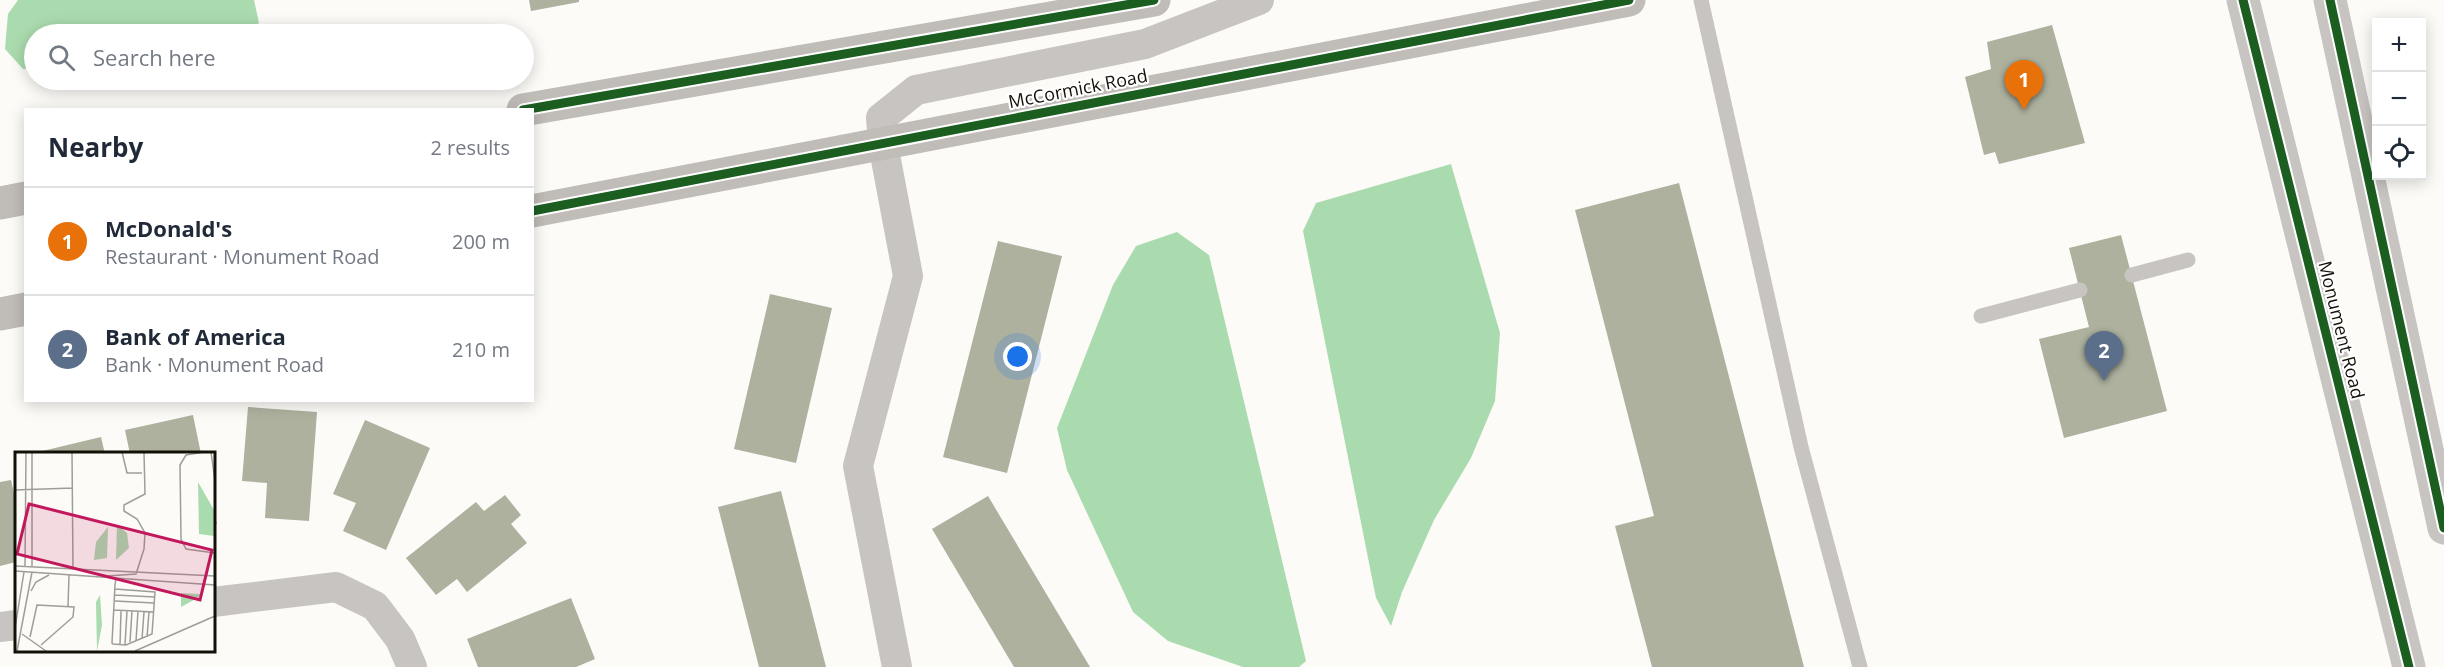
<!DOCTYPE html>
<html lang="en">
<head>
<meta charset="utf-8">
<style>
	:root { --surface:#fff; --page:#f6f6f7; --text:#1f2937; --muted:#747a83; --line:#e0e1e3; --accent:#0f766e }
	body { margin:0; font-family:"Open Sans",sans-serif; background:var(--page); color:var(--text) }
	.controls { position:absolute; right:18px; top:18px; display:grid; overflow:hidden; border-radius:0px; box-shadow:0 3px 15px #0003 }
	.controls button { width:54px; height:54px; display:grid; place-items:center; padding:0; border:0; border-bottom:2px solid var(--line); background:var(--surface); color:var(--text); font:30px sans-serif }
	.you { position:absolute; left:1018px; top:357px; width:21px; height:21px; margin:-15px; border:4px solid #fff; border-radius:50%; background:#1a73e8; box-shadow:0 0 0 9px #1a73e833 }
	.badge { display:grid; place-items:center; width:39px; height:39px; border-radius:50%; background:var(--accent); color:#fff; font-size:20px; font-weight:700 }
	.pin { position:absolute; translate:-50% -50px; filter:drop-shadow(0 2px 3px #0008) }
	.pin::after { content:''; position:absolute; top:32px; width:21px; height:18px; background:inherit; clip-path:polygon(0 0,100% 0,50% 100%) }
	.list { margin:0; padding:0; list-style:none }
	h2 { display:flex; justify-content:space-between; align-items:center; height:78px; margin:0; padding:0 24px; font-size:26px }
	h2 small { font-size:20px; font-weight:400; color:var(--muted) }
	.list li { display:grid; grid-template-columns:39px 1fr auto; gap:18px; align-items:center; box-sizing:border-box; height:108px; padding:0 24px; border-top:2px solid var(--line) }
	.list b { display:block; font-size:22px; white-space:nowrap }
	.list p { margin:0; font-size:20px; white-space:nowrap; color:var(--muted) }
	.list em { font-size:20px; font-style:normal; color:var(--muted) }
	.icon { flex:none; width:33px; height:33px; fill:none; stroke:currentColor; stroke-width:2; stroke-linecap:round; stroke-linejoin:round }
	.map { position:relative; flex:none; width:2444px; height:667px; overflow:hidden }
	.search { position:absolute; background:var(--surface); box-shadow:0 3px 15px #0003; left:24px; top:24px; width:510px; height:66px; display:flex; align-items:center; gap:15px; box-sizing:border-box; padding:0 21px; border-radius:33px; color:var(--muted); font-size:22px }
	.panel { position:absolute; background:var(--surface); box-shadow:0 3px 15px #0003; left:24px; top:108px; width:510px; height:294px; border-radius:0px }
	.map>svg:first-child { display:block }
	.water { fill:#aadbae }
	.building { fill:#adb19e }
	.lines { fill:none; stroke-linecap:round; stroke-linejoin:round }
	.service { stroke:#c7c4c1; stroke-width:15 }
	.minor { stroke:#c7c4c1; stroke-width:30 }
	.tertiary { stroke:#c7c4c1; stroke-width:33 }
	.primary { stroke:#c0bcb8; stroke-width:33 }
	.cycleway-casing { stroke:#fff; stroke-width:13 }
	.cycleway { stroke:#1b5e20; stroke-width:9 }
	.labels { text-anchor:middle; stroke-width:4.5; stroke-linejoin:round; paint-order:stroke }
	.street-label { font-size:18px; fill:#131007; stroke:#fff }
	.inset-road { fill:none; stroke:#9f9d97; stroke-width:1.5 }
	.view { fill:#c2185b; fill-opacity:0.15; stroke:#c2185b; stroke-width:3 }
	.inset-edge { fill:none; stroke:#131007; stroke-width:3 }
</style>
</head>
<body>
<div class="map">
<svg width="2444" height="667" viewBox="0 0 2444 667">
	<rect width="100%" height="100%" fill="#fcfbf7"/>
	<path class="water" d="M18 0H254L259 23 248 31 232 34H34V68L23 69 5 49 8 14Z
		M1451 164 1500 333 1495 401 1471 458 1434 520 1402 592 1391 626 1376 598 1303 231 1316 203Z
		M1177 232 1209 255 1306 661 1299 667H1243L1168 641 1133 612 1067 470 1057 428 1113 285 1136 246Z"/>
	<path class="building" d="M529 0H579V2L531 11Z
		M2052 25 2085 143 1999 164 1995 152 1984 155 1965 77 1991 69 1987 42Z
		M1679 183 1804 667H1652L1615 526 1654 516 1575 210Z
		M2121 235 2167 411 2064 438 2039 339 2089 327 2069 248Z
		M998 241 1062 256 1007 473 943 457Z
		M770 294 832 308 796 463 734 449Z
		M248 407 317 412 309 521 265 518 267 483 242 481Z
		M193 415 201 454H130L125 430Z
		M365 420 430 448 386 550 343 531 356 503 333 494Z
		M101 437 105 454H34V453Z
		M11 480 16 502V562L0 566V482Z
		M781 491 826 667H759L718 507Z
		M505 495 521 515 511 524 527 543 467 592 457 579 436 595 406 558 476 502 484 511Z
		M988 496 1090 667H1014L932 529Z
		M213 510 217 524 213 525Z
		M571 598 595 659 576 667H478L467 639Z"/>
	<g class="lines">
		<path class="service" d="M1701 0 1801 447 1860 667
			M2132 275 2188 260
			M1981 316 2080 290"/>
		<path class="minor" d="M213 602 336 587 375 606 400 639 412 667
			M0 627 16 625
			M897 667 858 466 908 276 883 144 881 118 916 90 1145 44 1259 0"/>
		<path class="tertiary" d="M2243 0 2409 667
			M2330 0 2444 528"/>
		<path class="primary" d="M523 110 1154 0
			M0 203 26 198
			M532 211 1629 0
			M0 314 26 309"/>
		<g class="cycleway-casing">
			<path id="cycleway" d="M2243 0 2409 667
				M2330 0 2444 528
				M523 110 1154 0
				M532 211 1629 0"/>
		</g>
		<use href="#cycleway" class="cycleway"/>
	</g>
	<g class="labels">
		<g class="street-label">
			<text transform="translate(1078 89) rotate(-11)" y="6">McCormick Road</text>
			<text transform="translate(2341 330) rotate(76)" y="6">Monument Road</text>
		</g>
	</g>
	<g transform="translate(15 452)">
		<rect width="200" height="200" fill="#fcfbf7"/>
		<path d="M183 30 199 58V84L184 82ZM102 73 112 81 114 96 101 108ZM93 75 92 106 79 108 81 90ZM166 141 185 142 186 144 166 155ZM85 143 87 173 82 199 81 150Z" fill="#aadbae"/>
		<path class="inset-road" d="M17 0V114M57 0 58 117M107 0 112 21H127M189 0 171 3 165 13 166 87 171 97 200 101M196 0 200 29M0 38 58 36M0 114 200 124M10 114 11 0M0 119 200 133M92 124 121 122 129 97 130 81 122 67 109 59V53L130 42 129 0M100 137 140 140 137 182 111 193 98 192 97 191 100 133 101 126M16 139 21 130 34 123M100 143 140 145M100 149 139 151M53 154 54 123M99 158 139 160M0 176 9 120M7 182 31 199M15 185 22 153 59 155 58 165 26 193M132 185 134 160M127 187 129 160M121 189 123 159M115 190 117 159M105 193 106 159M110 193 112 159M2 199 17 120M120 199 200 164"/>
		<path class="view" d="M14 52 197 98 185 148 2 102Z"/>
		<rect width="200" height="200" class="inset-edge"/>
	</g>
</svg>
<div class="controls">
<button>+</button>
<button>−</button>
<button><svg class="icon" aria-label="locate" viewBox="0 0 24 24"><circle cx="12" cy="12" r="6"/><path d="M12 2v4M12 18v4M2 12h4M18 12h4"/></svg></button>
</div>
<div class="you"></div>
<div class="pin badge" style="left:2024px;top:110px;background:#e8710a">1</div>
<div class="pin badge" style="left:2104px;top:381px;background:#5c6f8a">2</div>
<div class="search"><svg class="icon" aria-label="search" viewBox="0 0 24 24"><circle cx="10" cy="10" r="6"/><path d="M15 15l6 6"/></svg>Search here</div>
<section class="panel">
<h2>Nearby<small>2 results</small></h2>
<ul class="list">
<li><span class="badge" style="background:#e8710a">1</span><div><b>McDonald's</b><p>Restaurant · Monument Road</p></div><em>200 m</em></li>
<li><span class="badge" style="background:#5c6f8a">2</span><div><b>Bank of America</b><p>Bank · Monument Road</p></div><em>210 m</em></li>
</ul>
</section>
</div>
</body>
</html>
